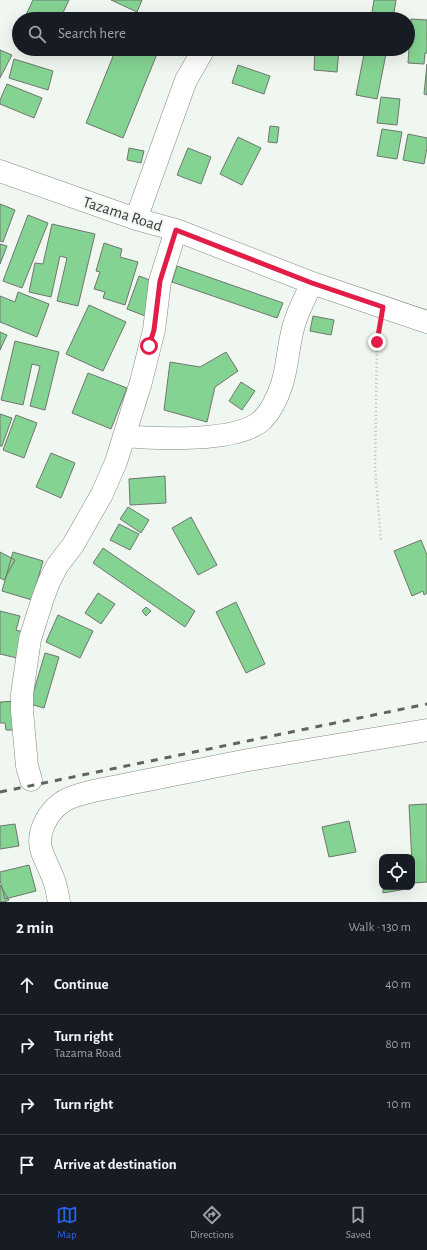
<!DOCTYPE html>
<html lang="en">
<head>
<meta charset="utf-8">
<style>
	:root { --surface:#171b24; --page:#242831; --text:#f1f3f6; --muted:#9ea1a6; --line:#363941; --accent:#2563eb }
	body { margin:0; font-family:"Alegreya Sans",sans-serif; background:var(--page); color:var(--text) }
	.controls { position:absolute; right:12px; bottom:12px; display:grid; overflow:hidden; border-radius:8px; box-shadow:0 4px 16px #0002 }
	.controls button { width:36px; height:36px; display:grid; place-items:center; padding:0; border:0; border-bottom:1px solid var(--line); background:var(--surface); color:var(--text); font:20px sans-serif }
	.stop { position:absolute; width:12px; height:12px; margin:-9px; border:3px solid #e11d48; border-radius:50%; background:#fff }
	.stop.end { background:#e11d48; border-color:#fff; box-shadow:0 1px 4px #0008 }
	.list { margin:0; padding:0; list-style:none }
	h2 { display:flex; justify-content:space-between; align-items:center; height:52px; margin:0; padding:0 16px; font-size:17px }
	h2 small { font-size:13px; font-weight:400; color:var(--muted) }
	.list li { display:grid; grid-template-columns:26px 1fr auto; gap:12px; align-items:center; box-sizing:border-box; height:60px; padding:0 16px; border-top:1px solid var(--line) }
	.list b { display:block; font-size:15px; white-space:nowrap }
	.list p { margin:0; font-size:13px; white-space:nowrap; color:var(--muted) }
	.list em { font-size:13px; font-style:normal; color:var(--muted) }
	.icon { flex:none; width:22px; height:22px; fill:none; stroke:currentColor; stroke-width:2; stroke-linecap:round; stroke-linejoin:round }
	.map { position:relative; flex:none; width:427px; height:902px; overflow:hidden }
	.search { position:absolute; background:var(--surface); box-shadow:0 4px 16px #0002; left:12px; right:12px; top:12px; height:44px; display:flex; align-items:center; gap:10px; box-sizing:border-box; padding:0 14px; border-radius:22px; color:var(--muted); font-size:15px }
	.sheet { height:292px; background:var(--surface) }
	nav { display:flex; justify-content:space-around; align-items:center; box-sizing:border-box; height:56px; border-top:1px solid var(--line); background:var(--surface); font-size:11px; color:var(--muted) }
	nav a { display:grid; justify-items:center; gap:2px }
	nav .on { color:var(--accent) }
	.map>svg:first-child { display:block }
	.building { fill:#85d392; stroke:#6f7670 }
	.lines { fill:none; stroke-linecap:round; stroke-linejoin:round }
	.minor-casing { stroke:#828a83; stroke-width:23 }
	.path { stroke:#b7beb8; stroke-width:2.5; stroke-dasharray:1 3; stroke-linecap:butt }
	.minor { stroke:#fff; stroke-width:22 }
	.rail { stroke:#606561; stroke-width:3; stroke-dasharray:7 7; stroke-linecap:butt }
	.route { stroke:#e11d48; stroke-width:5 }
	.labels { text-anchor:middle; stroke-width:4; stroke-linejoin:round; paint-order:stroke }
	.street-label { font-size:16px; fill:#393d3a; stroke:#eff7f0 }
</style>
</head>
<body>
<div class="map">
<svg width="427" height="902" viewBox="0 0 427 902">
	<rect width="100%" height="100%" fill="#eff7f0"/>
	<path class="building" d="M33 0H69L60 19H24Z
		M111 0H142L137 12Z
		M374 0H396L393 19H371Z
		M411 19 427 20V53H425L424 64 408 63Z
		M116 49H159L123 138 86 123Z
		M315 49H339L337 72 314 70Z
		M365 49H387L377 99 356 95Z
		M0 50 12 55 0 78Z
		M14 59 53 71 48 90 9 78Z
		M427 64V95L424 94Z
		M238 65 270 76 264 94 232 83Z
		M7 84 42 98 34 118 0 104V100Z
		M381 97 400 99 397 125 377 123Z
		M270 126 279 127 277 143 268 142Z
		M382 129 402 132 397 159 377 156Z
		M408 134 427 138V148L424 164 403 160Z
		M238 137 261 148 242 185 220 174Z
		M129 148 144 151 141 163 127 160Z
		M188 148 211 157 201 184 177 175Z
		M0 204 15 210 3 242 0 241Z
		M28 215 48 223 22 288 3 281Z
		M52 224 95 234 78 306 57 301 67 258 60 256 51 297 29 292 35 263 43 264Z
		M104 243 122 249 120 257 138 262 125 305 103 298 105 292 94 289 100 272 96 271Z
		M0 244 7 246 0 264Z
		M177 266 283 303 277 318 172 282Z
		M139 276 158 283 145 316 127 309Z
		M18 292 49 304 37 337 0 322V296L15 302Z
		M89 305 126 322 103 371 66 354Z
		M313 316 334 320 331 335 310 331Z
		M0 332 7 335 0 350Z
		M15 341 59 352 45 410 30 406 40 366 32 364 23 405 1 400Z
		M226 352 238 371 215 387 207 422 164 410 170 362 200 367Z
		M88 373 127 388 111 429 72 413Z
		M241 382 255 391 242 410 229 401Z
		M0 414 12 418 2 446H0Z
		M16 415 37 423 24 458 3 450Z
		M51 453 75 463 61 498 36 487Z
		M165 476 166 503 130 505 129 479Z
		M128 507 149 520 141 533 120 519Z
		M191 517 217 565 198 575 172 528Z
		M119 524 139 534 130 550 110 540Z
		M421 540 427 555V593L424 595 423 591 412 596 394 551Z
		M103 548 195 611 185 627 93 563Z
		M0 552 15 560 4 580 0 578Z
		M13 552 43 561 32 600 2 591Z
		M98 593 115 604 101 624 85 613Z
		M236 602 265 664 246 673 216 612Z
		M146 607 151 611 146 616 142 611Z
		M0 611 20 616 16 630 23 632 17 658 0 654Z
		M58 615 93 631 80 658 46 642Z
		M45 653 59 657 44 708 30 704Z
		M18 701 20 730H6L5 723H0V702Z
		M427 804V882L413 883 409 805Z
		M349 821 356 852 329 857 322 827Z
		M15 824 19 846 0 849V826Z
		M29 865 36 891 5 899 0 880V872Z
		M0 885 9 900 4 902H0Z
		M383 887H406V889L383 893Z"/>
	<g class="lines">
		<g class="minor-casing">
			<path id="minor" d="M0 171 136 219 176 230 312 283 427 322
				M136 219 186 80 204 49
				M124 436C156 439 241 443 263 419 272 410 278 396 282 384 288 365 288 344 294 325 298 310 306 296 312 283
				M31 780 27 766 22 711V694L30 639 43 598 49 582 57 566 73 545 102 494 116 462 141 382 154 330 160 281 176 230
				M59 902C58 897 57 892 56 887 53 874 45 862 41 849 37 832 48 812 61 803 70 796 83 794 93 791L248 760 427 730"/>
		</g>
		<path class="path" d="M380 327 377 342 375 468 381 540"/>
		<use href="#minor" class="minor"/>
		<path class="rail" d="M0 792 427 704"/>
	</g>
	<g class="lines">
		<path class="route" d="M149 346 154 330 160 281 176 230 312 283 383 307 377 342"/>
	</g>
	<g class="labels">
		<g class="street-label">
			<text transform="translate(123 213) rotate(18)" y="6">Tazama Road</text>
		</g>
	</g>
</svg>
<div class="controls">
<button><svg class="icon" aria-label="locate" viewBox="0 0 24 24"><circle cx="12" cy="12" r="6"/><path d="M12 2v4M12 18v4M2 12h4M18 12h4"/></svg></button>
</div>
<div class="stop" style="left:149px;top:346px"></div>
<div class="stop end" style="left:377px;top:342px"></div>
<div class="search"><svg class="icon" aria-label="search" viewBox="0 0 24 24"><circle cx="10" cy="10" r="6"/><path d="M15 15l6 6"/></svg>Search here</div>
</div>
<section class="sheet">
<h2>2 min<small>Walk · 130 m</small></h2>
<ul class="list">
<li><svg class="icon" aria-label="ahead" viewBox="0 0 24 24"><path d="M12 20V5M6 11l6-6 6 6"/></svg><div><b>Continue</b></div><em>40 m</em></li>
<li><svg class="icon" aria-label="right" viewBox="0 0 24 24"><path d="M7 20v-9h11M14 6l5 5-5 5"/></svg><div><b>Turn right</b><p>Tazama Road</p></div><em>80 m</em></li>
<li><svg class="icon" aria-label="right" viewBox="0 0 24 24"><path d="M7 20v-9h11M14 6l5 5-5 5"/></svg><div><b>Turn right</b></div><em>10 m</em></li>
<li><svg class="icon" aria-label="arrive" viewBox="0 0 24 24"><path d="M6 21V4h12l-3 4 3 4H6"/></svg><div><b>Arrive at destination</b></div></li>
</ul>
</section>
<nav>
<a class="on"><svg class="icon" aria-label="map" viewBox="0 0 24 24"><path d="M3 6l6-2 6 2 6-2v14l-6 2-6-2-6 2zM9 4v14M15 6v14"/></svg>Map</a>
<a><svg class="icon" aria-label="directions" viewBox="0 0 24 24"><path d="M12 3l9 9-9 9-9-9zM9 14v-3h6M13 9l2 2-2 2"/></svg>Directions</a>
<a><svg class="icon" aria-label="saved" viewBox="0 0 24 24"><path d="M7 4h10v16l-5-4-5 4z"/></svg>Saved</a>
</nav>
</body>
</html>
